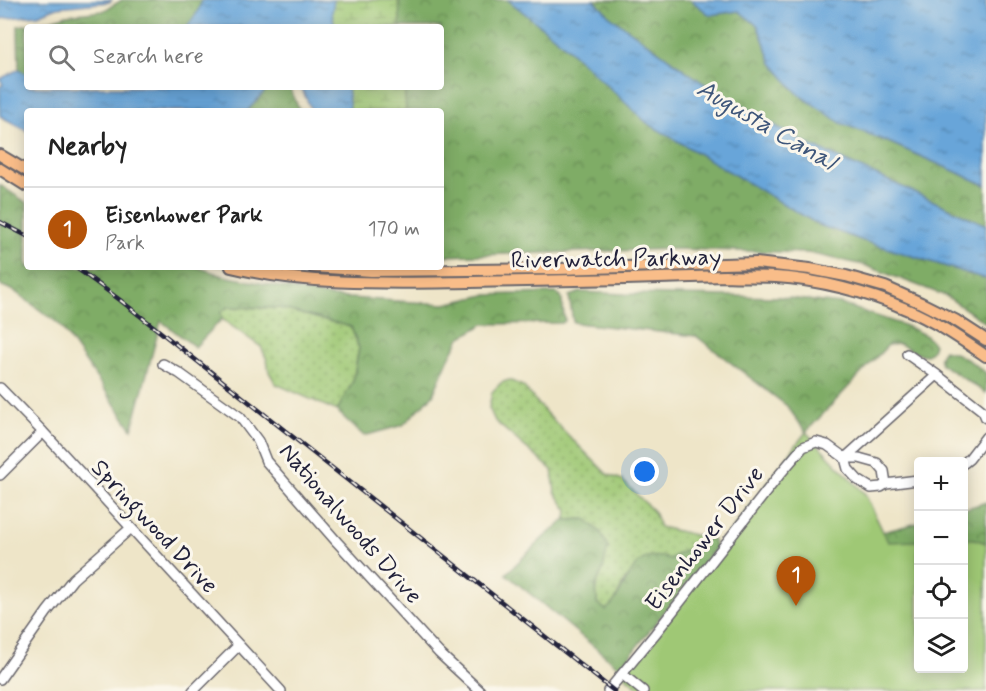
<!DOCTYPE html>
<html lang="en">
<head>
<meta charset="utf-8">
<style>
	:root { --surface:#fff; --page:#f2f2f2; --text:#222; --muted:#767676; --line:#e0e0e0; --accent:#b45309 }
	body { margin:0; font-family:Mynerve,sans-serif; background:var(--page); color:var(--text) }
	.controls { position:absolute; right:18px; bottom:18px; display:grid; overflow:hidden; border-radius:6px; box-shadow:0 3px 15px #0003 }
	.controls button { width:54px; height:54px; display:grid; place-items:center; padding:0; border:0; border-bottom:2px solid var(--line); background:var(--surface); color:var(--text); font:30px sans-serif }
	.you { position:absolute; left:645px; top:472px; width:21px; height:21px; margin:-15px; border:4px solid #fff; border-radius:50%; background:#1a73e8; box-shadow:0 0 0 9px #1a73e833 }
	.badge { display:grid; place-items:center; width:39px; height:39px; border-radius:50%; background:var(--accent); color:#fff; font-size:20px; font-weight:700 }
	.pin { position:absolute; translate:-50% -50px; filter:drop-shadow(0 2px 3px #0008) }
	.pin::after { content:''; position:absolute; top:32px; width:21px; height:18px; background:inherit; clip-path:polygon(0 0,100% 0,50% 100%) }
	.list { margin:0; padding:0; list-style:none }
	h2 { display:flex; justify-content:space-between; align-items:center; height:78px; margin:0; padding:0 24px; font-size:26px }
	h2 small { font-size:20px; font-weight:400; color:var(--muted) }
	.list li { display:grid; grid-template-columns:39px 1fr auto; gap:18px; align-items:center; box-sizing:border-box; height:84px; padding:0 24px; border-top:2px solid var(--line) }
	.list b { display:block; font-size:22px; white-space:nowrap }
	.list p { margin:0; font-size:20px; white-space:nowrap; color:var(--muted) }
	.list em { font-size:20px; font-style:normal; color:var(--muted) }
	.icon { flex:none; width:33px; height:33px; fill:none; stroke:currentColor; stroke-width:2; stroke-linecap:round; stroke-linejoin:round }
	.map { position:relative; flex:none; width:986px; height:691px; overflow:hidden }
	.search { position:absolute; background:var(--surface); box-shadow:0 3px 15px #0003; left:24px; top:24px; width:420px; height:66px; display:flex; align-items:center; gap:15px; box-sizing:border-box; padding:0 21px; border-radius:6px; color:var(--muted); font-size:22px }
	.panel { position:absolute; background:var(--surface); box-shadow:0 3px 15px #0003; left:24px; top:108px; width:420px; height:162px; border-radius:6px }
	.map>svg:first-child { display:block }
	.grass { fill:url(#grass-dots); stroke:#607558; stroke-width:1.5 }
	.forest { fill:url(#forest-crowns); stroke:#506750; stroke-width:1.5 }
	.wetland { fill:url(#wetland-marsh); stroke:#607558; stroke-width:1.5 }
	.park { fill:#9fc874; stroke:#607558; stroke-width:1.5 }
	.water { fill:url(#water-ripples); stroke:#44648a; stroke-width:1.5 }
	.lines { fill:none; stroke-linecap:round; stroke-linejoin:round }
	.minor-casing { stroke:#69666c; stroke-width:12 }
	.major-casing { stroke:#69666c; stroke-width:14 }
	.minor { stroke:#fff; stroke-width:9 }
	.major { stroke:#f9bd89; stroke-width:10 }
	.rail-casing { stroke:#22223b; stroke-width:4.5 }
	.rail { stroke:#fbf7ec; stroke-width:2; stroke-dasharray:7; stroke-linecap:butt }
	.labels { text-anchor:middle; stroke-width:6; stroke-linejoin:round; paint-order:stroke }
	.street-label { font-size:24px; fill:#22223b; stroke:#fbf7ec }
	.water-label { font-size:26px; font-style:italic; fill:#3e567a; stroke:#fbf7ec }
</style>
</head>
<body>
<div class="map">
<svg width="986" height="691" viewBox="0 0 986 691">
	<defs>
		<pattern id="grass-dots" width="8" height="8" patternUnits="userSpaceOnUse" patternTransform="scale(1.5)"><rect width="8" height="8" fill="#9fc874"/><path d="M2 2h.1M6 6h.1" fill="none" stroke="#81a260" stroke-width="1.8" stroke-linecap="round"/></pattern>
		<pattern id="forest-crowns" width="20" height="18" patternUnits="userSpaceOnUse" patternTransform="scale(1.5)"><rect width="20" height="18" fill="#7fac66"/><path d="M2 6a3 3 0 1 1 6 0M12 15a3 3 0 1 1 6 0" fill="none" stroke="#688c55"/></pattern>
		<pattern id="wetland-marsh" width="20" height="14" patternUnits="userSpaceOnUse" patternTransform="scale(1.5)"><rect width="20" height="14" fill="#9fc874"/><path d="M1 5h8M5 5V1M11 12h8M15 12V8" fill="none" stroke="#81a260"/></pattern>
		<pattern id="water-ripples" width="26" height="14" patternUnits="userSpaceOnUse" patternTransform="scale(1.5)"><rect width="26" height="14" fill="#67a5d9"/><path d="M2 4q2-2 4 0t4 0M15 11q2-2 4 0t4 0" fill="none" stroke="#5486b1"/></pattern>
	</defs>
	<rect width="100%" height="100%" fill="#fbf7ec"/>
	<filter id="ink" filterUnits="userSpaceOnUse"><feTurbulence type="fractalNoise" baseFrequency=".0167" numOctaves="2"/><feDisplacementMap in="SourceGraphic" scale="12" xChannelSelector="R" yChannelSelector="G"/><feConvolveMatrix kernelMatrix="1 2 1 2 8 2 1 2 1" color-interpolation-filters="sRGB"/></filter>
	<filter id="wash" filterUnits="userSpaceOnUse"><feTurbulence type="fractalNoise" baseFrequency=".008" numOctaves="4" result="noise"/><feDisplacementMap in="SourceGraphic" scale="24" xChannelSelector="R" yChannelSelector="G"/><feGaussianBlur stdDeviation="1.35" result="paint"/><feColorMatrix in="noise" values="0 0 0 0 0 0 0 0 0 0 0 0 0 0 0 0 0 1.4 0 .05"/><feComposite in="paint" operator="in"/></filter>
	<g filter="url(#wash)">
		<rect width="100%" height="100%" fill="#eee5c8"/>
		<path class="grass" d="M228 307 279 308 351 327 359 348 353 381 337 411 276 384 269 372 267 360 261 347 222 319 221 312Z
			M509 380 523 386 547 414 607 474 622 480 654 512 660 527 695 535H706L711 537 687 549 670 559 625 579 614 603 606 610 597 603 596 585 603 569 586 519 565 520 568 511 555 492 552 470 495 421 489 408 492 392 501 383Z"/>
		<path class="forest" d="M122 0H202L197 13 187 27H27V75L19 69 18 26 45 22 67 15 103 11Z
			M399 0H508L561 42 647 123 819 225 864 241 986 279V323L946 296 864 265 808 253 676 249 441 256V111H406L404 87H441V27H400Z
			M594 0H691L710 15 739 11 758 26 772 63 841 123 886 141 986 185V225L801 141 703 83 611 17Z
			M269 87H289L300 111H247Z
			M0 185 27 203V267H197L224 276 333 297 445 304 485 295 556 293 561 296 565 321 562 323 484 324 460 338 448 360 433 395 403 425 364 436 337 411 353 381 359 348 351 327 279 308 228 307 221 312 222 319 195 347 161 321 132 429 59 324 14 291 0 285Z
			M581 292 625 294 780 297 841 304 906 326 925 335 934 344 932 350 927 355 918 354 900 344 888 345 806 432 787 406 696 336 577 323 573 322 569 296Z
			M944 350C960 353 974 363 986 373V393L941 364C938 358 940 355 944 350Z
			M986 502V543L974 539 964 541V509Z
			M586 519 601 533 608 547 603 569 596 585 597 603 606 610C629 592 627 545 670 559L687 549 711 537 716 547 620 668 506 574 544 537 565 520Z
			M918 523V559L864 597 882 532Z"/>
		<path class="wetland" d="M334 0H399L400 27H335L332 13Z
			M347 87H404L406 111H350Z"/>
		<path class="park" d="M806 432 865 494 888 542 918 541V668H964V539H974L986 543V691H643L622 674Z"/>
		<path class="water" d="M0 0H112L110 2 58 7 38 15 0 19Z
			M202 0H334L332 13 335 27H187L197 13Z
			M508 0H594L611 17 703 83 801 141 986 225V279L864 241 819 225 647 123 561 42Z
			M691 0H986V185L886 141 841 123 798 94 772 63 758 26 739 11 710 15Z
			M19 69 27 75V87H269L247 111H27V131L0 116V86L3 85 0 79Z
			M301 87H347L350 111H312Z"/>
	</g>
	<g filter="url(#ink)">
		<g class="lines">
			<g class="minor-casing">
				<path id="minor" d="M907 354 937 375 983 411 986 418
					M163 364 179 373 240 417 258 441 266 461 337 542 439 653 480 691
					M0 388 43 432 281 691
					M845 458 937 375
					M845 458 848 469 858 480 871 488 881 487 886 484 918 480
					M964 463 969 459 986 437
					M0 475 43 432
					M622 674 643 691
					M0 679 47 612 73 579 131 528
					M193 691 239 645
					M608 691 655 634 780 474 803 447 816 442 827 445 845 458H859L877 463 884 471 886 484"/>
			</g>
			<g class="major-casing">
				<path id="major" d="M0 155 27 171
					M0 169 27 186
					M231 267C309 286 391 283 471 282 556 281 641 279 725 276 742 277 759 276 776 277 816 279 870 293 906 309 935 321 961 339 986 356
					M313 267 371 271 559 269 756 263 810 269 846 276 885 287 921 303 955 320 986 340"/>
			</g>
			<use href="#minor" class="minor"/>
			<use href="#major" class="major"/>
			<g class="rail-casing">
				<path id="rail" d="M0 222 27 236
					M75 267 120 300 614 691"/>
			</g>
			<use href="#rail" class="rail"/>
		</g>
	</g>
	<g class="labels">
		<g class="street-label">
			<text transform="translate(616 258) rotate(-1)" y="8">Riverwatch Parkway</text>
			<text transform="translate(351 523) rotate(49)" y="8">Nationalwoods Drive</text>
			<text transform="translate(155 526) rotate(47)" y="8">Springwood Drive</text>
			<text transform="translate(704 538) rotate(-52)" y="8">Eisenhower Drive</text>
		</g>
		<g class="water-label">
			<text transform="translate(767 124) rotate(30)" y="9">Augusta Canal</text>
		</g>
	</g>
</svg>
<div class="controls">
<button>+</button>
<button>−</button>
<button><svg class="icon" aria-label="locate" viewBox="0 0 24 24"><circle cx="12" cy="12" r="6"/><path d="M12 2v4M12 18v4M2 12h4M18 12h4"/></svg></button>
<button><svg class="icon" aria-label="layers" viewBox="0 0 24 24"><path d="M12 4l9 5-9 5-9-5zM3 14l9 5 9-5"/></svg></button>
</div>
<div class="you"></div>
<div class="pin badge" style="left:796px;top:606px">1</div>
<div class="search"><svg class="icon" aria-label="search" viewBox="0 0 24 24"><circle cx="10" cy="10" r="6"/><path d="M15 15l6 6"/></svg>Search here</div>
<section class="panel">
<h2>Nearby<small></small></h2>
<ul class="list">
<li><span class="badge">1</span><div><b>Eisenhower Park</b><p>Park</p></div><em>170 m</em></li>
</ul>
</section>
</div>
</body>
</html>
